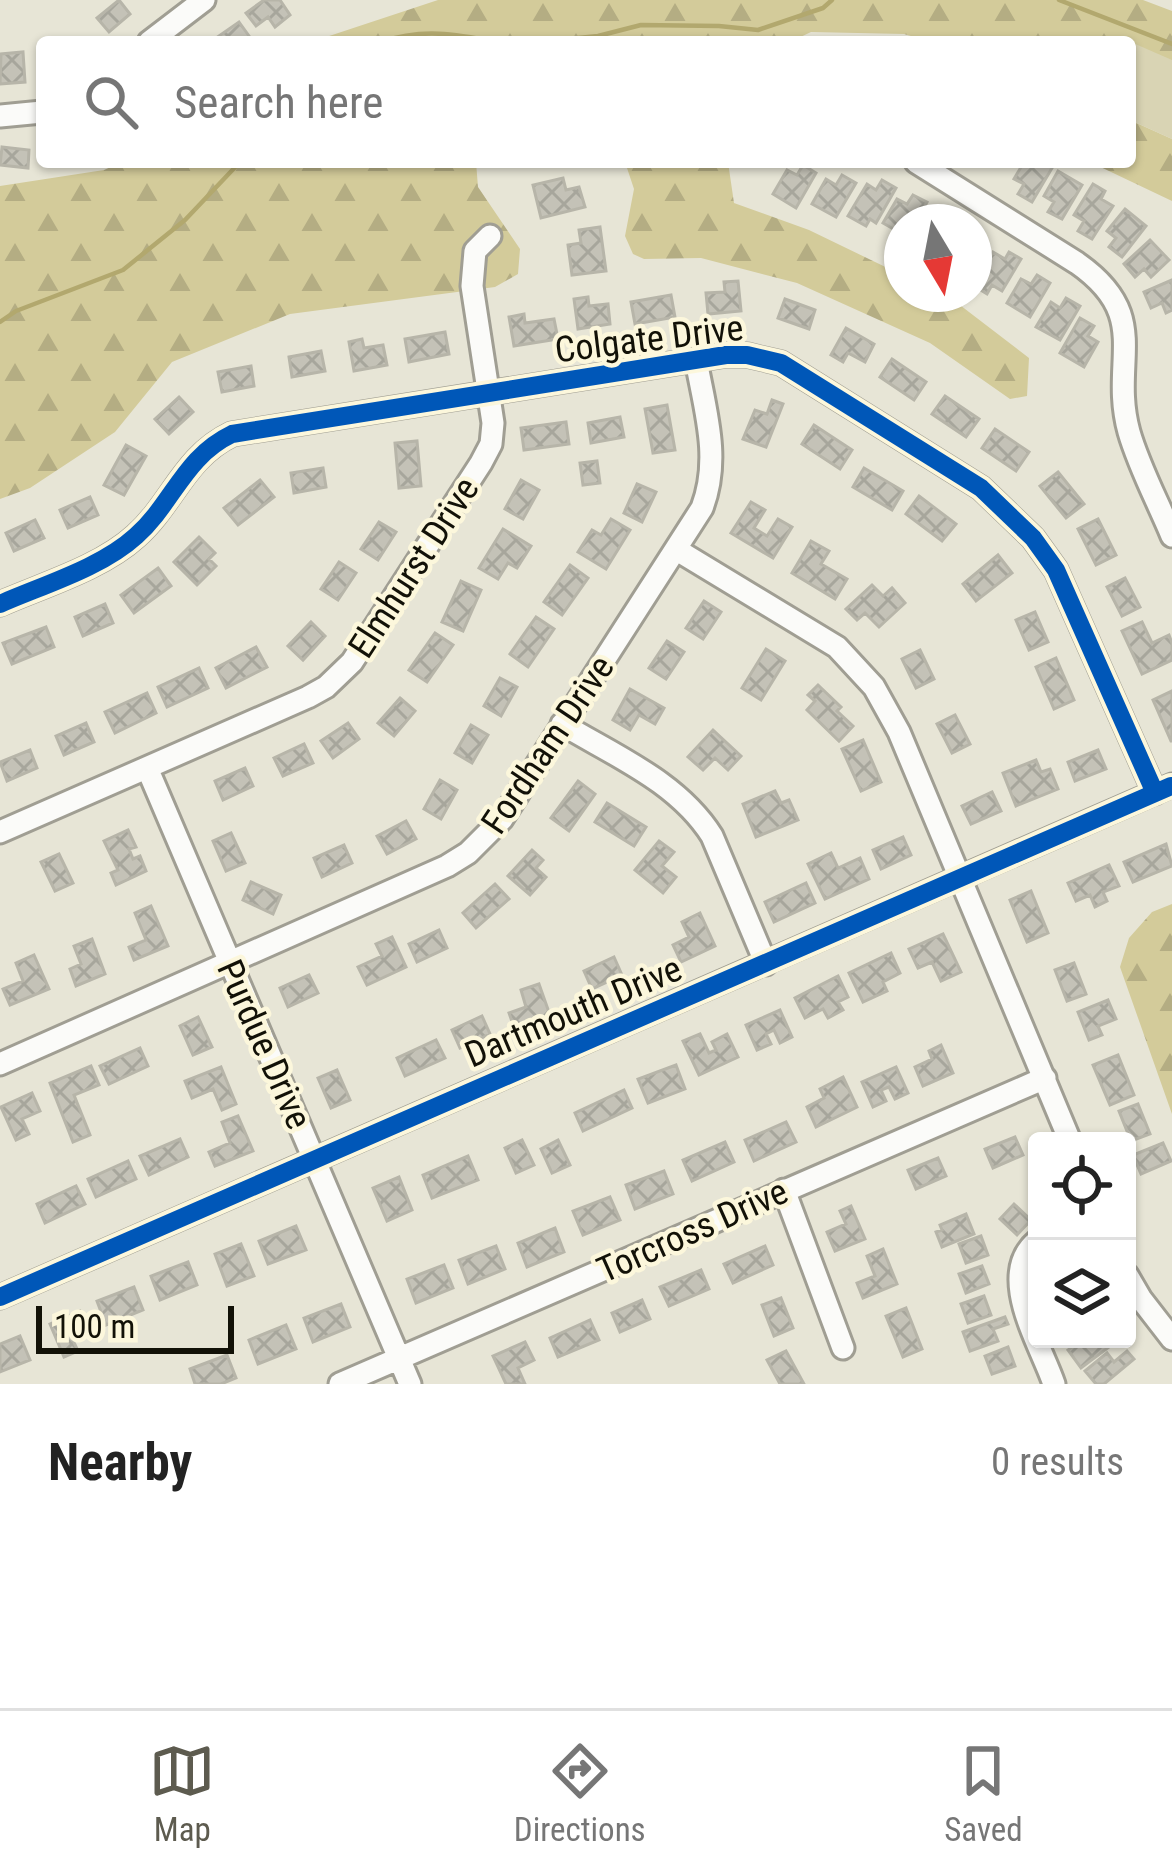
<!DOCTYPE html>
<html lang="en">
<head>
<meta charset="utf-8">
<style>
	:root { --surface:#fff; --page:#f6f6f6; --text:#222; --muted:#767676; --line:#e0e0e0; --accent:#5d5b4f }
	body { margin:0; font-family:"Roboto Condensed",sans-serif; background:var(--page); color:var(--text) }
	.controls { position:absolute; right:36px; bottom:36px; display:grid; overflow:hidden; border-radius:12px; box-shadow:0 3px 9px #0004 }
	.controls button { width:108px; height:108px; display:grid; place-items:center; padding:0; border:0; border-bottom:3px solid var(--line); background:var(--surface); color:var(--text); font:60px sans-serif }
	.compass { position:absolute; left:884px; top:204px; width:108px; height:108px; border-radius:50%; background:var(--surface); box-shadow:0 3px 9px #0004; rotate:170deg }
	.scale { position:absolute; left:36px; bottom:30px; width:198px; box-sizing:border-box; padding-left:12px; border:6px solid #121107; border-top:0; font-size:33px; line-height:42px; white-space:nowrap; color:#121107; -webkit-text-stroke:9px #fcf7dc; paint-order:stroke }
	.list { margin:0; padding:0; list-style:none }
	h2 { display:flex; justify-content:space-between; align-items:center; height:156px; margin:0; padding:0 48px; font-size:51px }
	h2 small { font-size:39px; font-weight:400; color:var(--muted) }
	.icon { flex:none; width:66px; height:66px; fill:none; stroke:currentColor; stroke-width:2; stroke-linecap:round; stroke-linejoin:round }
	.map { position:relative; flex:none; width:1172px; height:1384px; overflow:hidden }
	.search { position:absolute; background:var(--surface); box-shadow:0 3px 9px #0004; left:36px; right:36px; top:36px; height:132px; display:flex; align-items:center; gap:30px; box-sizing:border-box; padding:0 42px; border-radius:12px; color:var(--muted); font-size:45px }
	.sheet { height:324px; background:var(--surface) }
	nav { display:flex; justify-content:space-around; align-items:center; box-sizing:border-box; height:168px; border-top:3px solid var(--line); background:var(--surface); font-size:33px; color:var(--muted) }
	nav a { display:grid; justify-items:center; gap:6px }
	nav .on { color:var(--accent) }
	.map>svg:first-child { display:block }
	.forest { fill:url(#forest-firs) }
	.park { fill:#d9d4b4 }
	.lines { fill:none; stroke-linecap:round; stroke-linejoin:round }
	.stream { stroke:#b2a86e; stroke-width:4.5 }
	.building { fill:url(#building-cross-hatch); stroke:#b7b5a9; stroke-width:3 }
	.minor-casing { stroke:#a09e93; stroke-width:27 }
	.minor { stroke:#fbfbf9; stroke-width:21 }
	.cycleway-casing { stroke:#fcf7dc; stroke-width:26 }
	.cycleway { stroke:#0057b8; stroke-width:18 }
	.labels { text-anchor:middle; stroke-width:9; stroke-linejoin:round; paint-order:stroke }
	.street-label { font-size:36px; fill:#121107; stroke:#fcf7dc }
</style>
</head>
<body>
<div class="map">
<svg width="1172" height="1384" viewBox="0 0 1172 1384">
	<defs>
		<pattern id="forest-firs" width="22" height="20" patternUnits="userSpaceOnUse" patternTransform="scale(3)"><rect width="22" height="20" fill="#d3cb9a"/><path d="M5 1l3.5 6h-7zM16 11l3.5 6h-7z" fill="#b4ad83"/></pattern>
		<pattern id="building-cross-hatch" width="8" height="8" patternUnits="userSpaceOnUse" patternTransform="scale(3)"><rect width="8" height="8" fill="#c4c2b7"/><path d="M0 0l8 8M0 8l8-8" fill="none" stroke="#a7a69c"/></pattern>
	</defs>
	<rect width="100%" height="100%" fill="#e7e5d6"/>
	<path class="forest" d="M438 0H1143L1172 11V67L1130 57V42H931L904 34 811 32 790 42H311Z
		M1130 120 1172 139V201L1090 162H1130Z
		M122 162H476L478 187 520 249 518 274 495 287 290 314 172 362 115 432 30 488 0 499V186L104 170Z
		M625 162H728L734 203 809 230 902 275V294H941L952 299 1029 358 1027 396 1010 399 930 343 797 283 701 258 644 259 633 254 625 236 634 189Z
		M1172 904V1114L1120 967 1129 938 1152 912Z"/>
	<path class="park" d="M1133 43 1172 60V139L1130 120V49Z"/>
	<g class="lines">
		<path class="stream" d="M1059 0 1172 44
			M382 42C421 28 456 34 496 42
			M538 42 598 36 641 25 719 26 758 30 823 8 832 0
			M0 322 16 311 123 270 185 220 240 162"/>
	</g>
	<path class="building" d="M119 0 130 14 109 32 97 18Z
		M264 0H280L290 15 275 27 268 17 256 26 246 13Z
		M239 22 249 36 242 42H219L216 38Z
		M23 52 25 82 0 84 1 54Z
		M2 147 29 150 28 168 0 165Z
		M1024 162H1042L1052 168 1032 202 1018 194 1024 184 1014 179Z
		M803 165 816 173 796 208 773 194 787 170 797 175Z
		M1058 171 1082 185 1062 219 1048 212 1054 202 1044 196Z
		M842 175 856 183 836 217 812 204 826 179 836 185Z
		M563 178 566 190 579 187 585 207 541 218 533 185Z
		M882 180 896 188 876 223 870 219 866 226 848 216 867 184 876 190Z
		M1093 184 1105 191 1101 199 1113 206 1092 239 1078 231 1084 221 1074 215Z
		M913 195 927 202 915 222H902V234L883 223 897 199 907 204Z
		M1125 209 1146 226 1122 257 1109 247 1116 238 1107 231Z
		M600 227 606 271 572 275 568 245 581 243 579 230Z
		M1150 240 1169 260 1151 277 1144 269 1135 277 1124 264Z
		M993 252 1005 259 1009 252 1021 259 1002 291 992 285 987 294 974 286V283Z
		M1037 275 1050 283 1030 317 1007 303 1021 279 1031 284Z
		M1172 280V310L1166 313 1162 303 1151 308 1144 292Z
		M738 281 741 311 708 314 706 293 725 292 724 282Z
		M671 295 675 317 635 324 631 302Z
		M588 297 589 306 608 304 610 324 578 329 574 299Z
		M1066 298 1080 306 1060 340 1036 327 1051 302 1060 308Z
		M785 299 815 310 809 329 778 318Z
		M524 314 525 323 554 319 558 339 514 346 509 317Z
		M1080 318 1094 326 1088 336 1098 342 1084 367 1060 353Z
		M846 328 874 344 865 362 848 353 843 362 831 355Z
		M445 332 449 354 409 362 405 339Z
		M362 339 364 348 383 345 387 365 354 371 349 342Z
		M321 351 325 371 292 377 289 357Z
		M892 359 926 382 914 400 880 377Z
		M251 366 254 386 222 392 218 372Z
		M945 396 979 419 966 437 932 414Z
		M179 397 193 412 169 434 155 419Z
		M772 400 783 404 766 447 743 439 755 410 767 414Z
		M667 405 675 450 653 453 645 409Z
		M620 417 624 437 591 443 588 423Z
		M566 422 569 444 524 450 521 428Z
		M814 425 852 450 840 469 802 444Z
		M995 429 1029 452 1016 471 982 448Z
		M417 441 421 486 399 488 395 443Z
		M126 445 146 456 124 495 104 485Z
		M597 461 600 483 583 485 580 463Z
		M323 468 326 487 294 493 291 473Z
		M864 468 903 491 892 510 853 487Z
		M1058 472 1084 504 1066 518 1040 486Z
		M260 480 274 497 238 525 224 508Z
		M521 480 539 490 523 519 505 509Z
		M637 484 656 492 642 522 624 513Z
		M919 496 956 524 942 541 906 514Z
		M90 497 98 515 68 528 60 510Z
		M751 502 765 510 754 528 767 536 778 519 792 527 773 558 731 533Z
		M611 519 630 530 606 569 578 552 592 530 601 535Z
		M1098 519 1116 555 1096 565 1078 529Z
		M35 520 44 538 14 551 6 533Z
		M379 522 396 532 378 560 361 549Z
		M503 529 531 546 517 568 508 563 498 579 479 568Z
		M199 537 215 553 209 559 216 566 197 585 174 562Z
		M811 541 829 551 821 564 847 579 835 599 792 573Z
		M998 555 1012 573 976 601 963 584Z
		M339 562 356 573 338 600 321 589Z
		M570 565 588 578 562 615 544 602Z
		M158 568 171 586 134 613 121 595Z
		M1125 578 1140 607 1122 616 1107 587Z
		M461 581 481 590 463 631 442 622Z
		M872 585 883 596 892 588 905 603 879 627 865 613 857 620 846 609Z
		M704 601 721 612 703 639 686 628Z
		M105 604 113 623 83 636 75 617Z
		M1035 612 1048 642 1029 650 1016 620Z
		M536 617 554 629 528 667 510 654Z
		M311 622 325 636 303 660 288 646Z
		M1142 622 1152 643 1169 635 1172 643V660L1142 674 1122 631Z
		M46 627 54 647 12 664 3 643Z
		M435 633 453 645 427 682 409 670Z
		M667 641 684 652 666 679 649 668Z
		M256 647 267 667 226 688 216 668Z
		M766 649 785 661 761 700 742 688Z
		M920 650 934 679 916 688 902 659Z
		M1056 658 1074 700 1054 709 1036 667Z
		M199 668 208 688 167 707 158 687Z
		M500 678 517 687 501 716 484 706Z
		M818 685 841 707 837 711 853 726 839 741 807 710 815 701 808 695Z
		M630 689 664 708 655 724 639 715 630 730 613 720Z
		M1172 691V741H1171L1153 700Z
		M147 693 156 713 115 733 105 712Z
		M400 698 415 711 394 736 378 723Z
		M955 715 970 744 952 753 937 724Z
		M86 723 94 742 64 755 56 736Z
		M348 723 359 739 333 758 321 741Z
		M471 725 488 735 472 763 455 753Z
		M713 730 741 756 728 770 715 758 703 770 688 757Z
		M863 740 881 782 861 791 842 749Z
		M304 744 313 763 283 776 274 758Z
		M30 750 37 768 7 781 0 762Z
		M1098 750 1106 769 1075 781 1068 762Z
		M1036 760 1041 772 1050 769 1058 789 1016 806 1003 773Z
		M245 768 253 786 223 800 215 781Z
		M440 780 457 790 441 819 424 809Z
		M578 781 595 794 569 831 551 818Z
		M775 791 781 803 789 800 798 820 756 837 743 804Z
		M992 792 1001 811 971 824 962 806Z
		M607 803 646 827 634 846 595 822Z
		M406 821 416 839 387 854 377 836Z
		M128 830 136 847 129 849 133 859 140 856 146 871 116 885 111 873 118 870 104 841Z
		M231 833 245 863 226 871 213 841Z
		M903 837 911 855 881 869 873 850Z
		M659 841 674 852 662 866 676 877 663 893 635 870Z
		M1166 844 1172 866 1133 882 1124 862Z
		M344 845 352 863 322 877 314 858Z
		M532 850 543 860 536 868 546 877 530 895 508 876Z
		M831 853 838 868 860 858 869 879 825 899 808 864Z
		M59 854 73 883 55 891 41 862Z
		M1109 865 1119 886 1103 892 1107 901 1095 907 1090 895 1076 901 1068 883Z
		M251 882 281 895 273 914 243 900Z
		M806 883 815 903 774 922 765 902Z
		M495 884 509 899 476 928 463 913Z
		M1031 891 1048 933 1027 942 1010 900Z
		M151 906 168 946 134 960 129 947 146 940 135 913Z
		M700 913 715 946 681 962 673 945 689 937 682 922Z
		M439 930 447 948 417 962 409 944Z
		M943 934 961 972 941 981 932 962 918 968 909 949Z
		M392 937 406 967 367 985 358 967 382 956 376 944Z
		M92 939 105 974 76 986 70 969 81 964 74 946Z
		M891 953 900 973 883 982 887 991 863 1002 849 973Z
		M34 955 49 989 10 1005 3 989 23 981 16 963Z
		M614 957 622 975 592 989 584 971Z
		M1074 963 1086 994 1067 1001 1055 970Z
		M309 975 318 993 288 1007 280 988Z
		M838 976 848 997 838 1002 843 1010 828 1018 823 1009 805 1018 795 998Z
		M539 984 551 1018 515 1030 509 1013 526 1007 521 990Z
		M1108 1000 1116 1019 1098 1026 1102 1035 1089 1040 1078 1012Z
		M780 1010 792 1037 780 1043 774 1030 766 1034 771 1044 757 1050 746 1025Z
		M482 1016 490 1034 460 1048 452 1030Z
		M198 1017 212 1047 193 1055 180 1026Z
		M700 1034 709 1053 716 1050 712 1042 727 1034 738 1057 699 1075 683 1041Z
		M436 1040 445 1058 405 1076 397 1058Z
		M941 1045 953 1073 923 1086 915 1067 932 1059 929 1051Z
		M140 1048 148 1066 109 1084 100 1066Z
		M1118 1055 1134 1095 1110 1105 1093 1065Z
		M676 1065 685 1089 648 1103 638 1079Z
		M91 1066 99 1085 74 1095 90 1135 73 1142 50 1083Z
		M221 1067 236 1104 222 1110 213 1089 192 1098 185 1081Z
		M896 1067 908 1093 895 1099 889 1087 881 1090 886 1101 873 1107 862 1082Z
		M337 1070 350 1100 331 1108 318 1078Z
		M843 1077 857 1107 816 1127 807 1107 824 1098 820 1089Z
		M624 1090 632 1108 583 1131 575 1113Z
		M32 1093 40 1111 22 1119 29 1134 16 1140 1 1107Z
		M1138 1104 1150 1134 1131 1141 1119 1111Z
		M238 1116 253 1151 215 1166 209 1152 230 1143 222 1122Z
		M786 1122 796 1142 754 1161 745 1140Z
		M1015 1137 1023 1155 993 1168 985 1149Z
		M180 1139 188 1157 149 1175 140 1156Z
		M522 1140 534 1165 516 1173 505 1148Z
		M558 1140 570 1165 552 1173 541 1149Z
		M725 1142 734 1162 692 1181 683 1160Z
		M1163 1143 1171 1161 1141 1174 1133 1155Z
		M468 1156 478 1180 432 1198 423 1175Z
		M938 1158 946 1176 916 1189 908 1170Z
		M128 1161 136 1179 96 1197 88 1179Z
		M664 1171 673 1194 635 1209 626 1185Z
		M399 1177 412 1210 387 1221 373 1188Z
		M76 1186 85 1204 45 1223 37 1204Z
		M610 1197 620 1220 583 1235 573 1211Z
		M1014 1204 1031 1220 1017 1235 1000 1219Z
		M851 1206 865 1239 835 1251 827 1232 846 1224 840 1211Z
		M966 1214 974 1234 942 1247 936 1232 942 1230 940 1225Z
		M296 1226 306 1250 268 1264 259 1241Z
		M555 1228 564 1252 527 1267 518 1243Z
		M981 1236 988 1255 966 1263 959 1244Z
		M241 1244 254 1276 227 1286 215 1254Z
		M496 1246 505 1269 468 1284 459 1260Z
		M765 1246 773 1265 733 1283 724 1264Z
		M883 1249 897 1284 863 1298 857 1283 875 1276 867 1256Z
		M188 1262 197 1285 160 1300 151 1276Z
		M444 1265 453 1288 416 1303 407 1279Z
		M982 1266 989 1284 966 1293 959 1274Z
		M701 1270 709 1289 669 1306 660 1287Z
		M134 1287 143 1310 106 1325 97 1301Z
		M984 1296 991 1315 968 1323 961 1304Z
		M781 1298 793 1328 774 1336 762 1305Z
		M642 1300 650 1319 620 1332 612 1313Z
		M341 1304 350 1327 313 1342 304 1318Z
		M906 1308 922 1349 903 1357 886 1316Z
		M80 1311 88 1328 71 1336 78 1351 64 1357 50 1324Z
		M1005 1317 1008 1324 993 1329 998 1341 970 1351 963 1332Z
		M590 1320 599 1340 558 1357 550 1338Z
		M286 1325 296 1349 258 1364 249 1340Z
		M20 1336 30 1360 0 1372V1344Z
		M1083 1339H1094L1097 1342 1101 1339 1117 1341 1081 1368 1068 1350Z
		M525 1342 534 1360 518 1368 525 1384H506L493 1356Z
		M1008 1347 1015 1366 992 1374 985 1356Z
		M786 1351 804 1384H780L767 1360Z
		M1127 1351 1134 1359 1104 1384H1096L1085 1371 1107 1353 1114 1362Z
		M227 1355 236 1378 221 1384H195L190 1369Z"/>
	<g class="lines">
		<g class="minor-casing">
			<path id="minor" d="M149 42 204 0
				M0 116 42 112
				M916 162 1077 263C1154 317 1109 360 1129 432 1139 467 1158 502 1172 536
				M677 550 837 647 874 687 899 732 1070 1141
				M0 604C43 585 101 568 136 536 173 503 184 457 232 434L726 355H747L781 363 981 488 1033 538 1056 570 1155 793
				M562 724C615 756 678 782 712 836L766 964
				M148 770 410 1384
				M0 832 308 697 326 687 352 662 481 463 491 444 493 423 472 286 475 251 490 236
				M0 1064 447 866 468 853 502 819 702 508C721 459 705 410 696 360
				M784 1190 843 1348
				M1037 1241C996 1275 1040 1343 1054 1384
				M1127 1275 1141 1299 1172 1339
				M0 1297 1172 785
				M340 1384 1045 1078"/>
		</g>
		<use href="#minor" class="minor"/>
		<g class="cycleway-casing">
			<path id="cycleway" d="M0 604C43 585 101 568 136 536 173 503 184 457 232 434L726 355H747L781 363 981 488 1033 538 1056 570 1155 793
				M0 1297 1171 786"/>
		</g>
		<use href="#cycleway" class="cycleway"/>
	</g>
	<g class="labels">
		<g class="street-label">
			<text transform="translate(649 338) rotate(-7)" y="13">Colgate Drive</text>
			<text transform="translate(413 567) rotate(-57)" y="13">Elmhurst Drive</text>
			<text transform="translate(547 744) rotate(-56)" y="13">Fordham Drive</text>
			<text transform="translate(573 1011) rotate(-23)" y="13">Dartmouth Drive</text>
			<text transform="translate(265 1044) rotate(66)" y="13">Purdue Drive</text>
			<text transform="translate(692 1230) rotate(-24)" y="13">Torcross Drive</text>
		</g>
	</g>
</svg>
<div class="controls">
<button><svg class="icon" aria-label="locate" viewBox="0 0 24 24"><circle cx="12" cy="12" r="6"/><path d="M12 2v4M12 18v4M2 12h4M18 12h4"/></svg></button>
<button><svg class="icon" aria-label="layers" viewBox="0 0 24 24"><path d="M12 4l9 5-9 5-9-5zM3 14l9 5 9-5"/></svg></button>
</div>
<svg class="compass" viewBox="-18 -18 36 36"><path d="M0-13l5 13h-10z" fill="#e53935"/><path d="M0 13l5-13h-10z" fill="#767676"/></svg>
<div class="scale">100 m</div>
<div class="search"><svg class="icon" aria-label="search" viewBox="0 0 24 24"><circle cx="10" cy="10" r="6"/><path d="M15 15l6 6"/></svg>Search here</div>
</div>
<section class="sheet">
<h2>Nearby<small>0 results</small></h2>
<ul class="list">
</ul>
</section>
<nav>
<a class="on"><svg class="icon" aria-label="map" viewBox="0 0 24 24"><path d="M3 6l6-2 6 2 6-2v14l-6 2-6-2-6 2zM9 4v14M15 6v14"/></svg>Map</a>
<a><svg class="icon" aria-label="directions" viewBox="0 0 24 24"><path d="M12 3l9 9-9 9-9-9zM9 14v-3h6M13 9l2 2-2 2"/></svg>Directions</a>
<a><svg class="icon" aria-label="saved" viewBox="0 0 24 24"><path d="M7 4h10v16l-5-4-5 4z"/></svg>Saved</a>
</nav>
</body>
</html>
